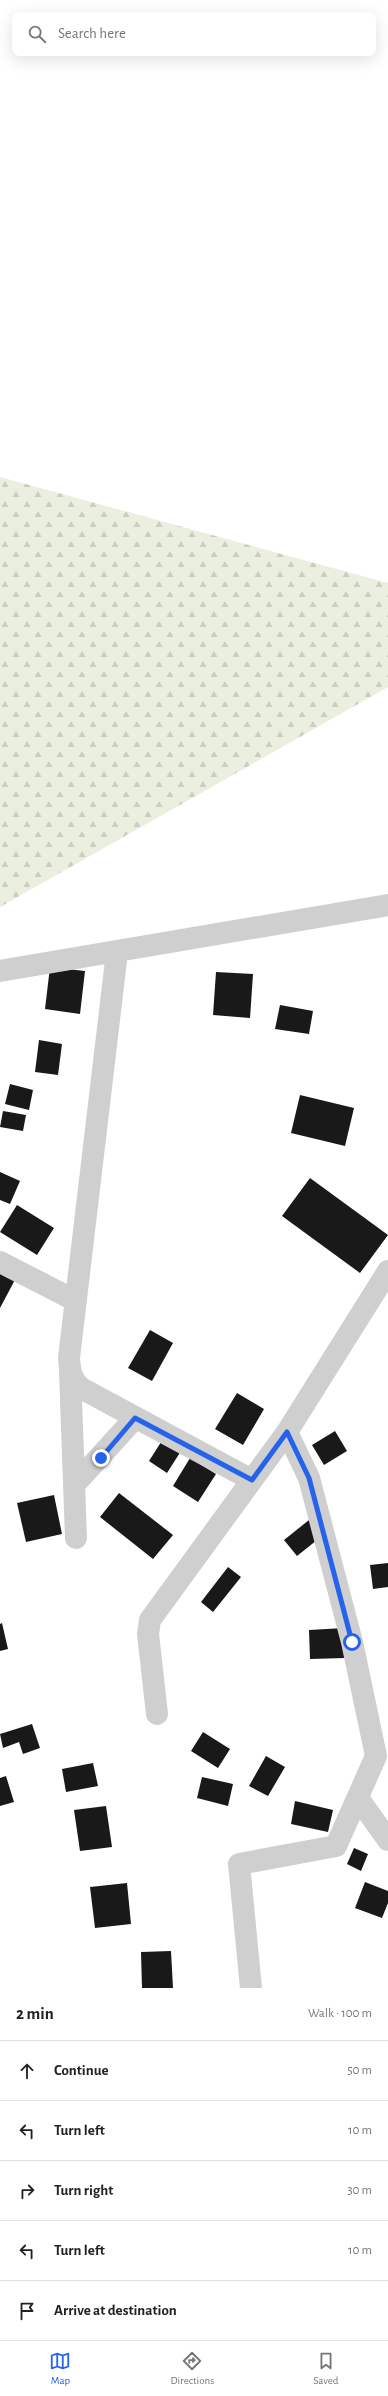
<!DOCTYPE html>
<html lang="en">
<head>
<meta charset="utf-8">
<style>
	:root { --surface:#fff; --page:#f6f6f6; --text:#222; --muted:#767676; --line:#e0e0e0; --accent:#2563eb }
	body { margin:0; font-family:"Alegreya Sans",sans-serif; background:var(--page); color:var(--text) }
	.stop { position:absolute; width:12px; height:12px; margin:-9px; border:3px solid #2563eb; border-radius:50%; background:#fff }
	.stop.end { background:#2563eb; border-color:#fff; box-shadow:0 1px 4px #0008 }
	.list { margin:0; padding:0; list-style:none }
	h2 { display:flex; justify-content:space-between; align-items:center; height:52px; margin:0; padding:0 16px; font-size:17px }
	h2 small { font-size:13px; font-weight:400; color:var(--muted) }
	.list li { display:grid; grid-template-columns:26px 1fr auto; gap:12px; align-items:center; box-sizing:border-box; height:60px; padding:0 16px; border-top:1px solid var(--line) }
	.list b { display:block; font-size:15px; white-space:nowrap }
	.list em { font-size:13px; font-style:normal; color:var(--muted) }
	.icon { flex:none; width:22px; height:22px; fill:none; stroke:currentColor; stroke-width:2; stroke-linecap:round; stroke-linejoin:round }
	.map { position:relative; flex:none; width:388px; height:1988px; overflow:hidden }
	.search { position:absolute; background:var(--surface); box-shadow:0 4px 16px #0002; left:12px; right:12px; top:12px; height:44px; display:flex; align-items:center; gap:10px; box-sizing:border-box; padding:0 14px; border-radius:8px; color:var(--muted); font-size:15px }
	.sheet { height:352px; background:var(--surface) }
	nav { display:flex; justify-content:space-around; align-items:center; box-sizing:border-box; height:56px; border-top:1px solid var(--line); background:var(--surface); font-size:11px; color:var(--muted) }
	nav a { display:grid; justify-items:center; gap:2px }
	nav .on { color:var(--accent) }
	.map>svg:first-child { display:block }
	.forest { fill:url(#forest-firs) }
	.building { fill:#191919 }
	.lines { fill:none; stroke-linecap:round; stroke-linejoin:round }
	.minor { stroke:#cfcfcf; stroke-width:22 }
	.route { stroke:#2563eb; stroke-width:5 }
</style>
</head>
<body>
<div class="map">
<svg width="388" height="1988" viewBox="0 0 388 1988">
	<defs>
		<pattern id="forest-firs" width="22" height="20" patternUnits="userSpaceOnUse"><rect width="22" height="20" fill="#ebefdf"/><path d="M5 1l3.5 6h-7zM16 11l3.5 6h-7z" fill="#cacdc0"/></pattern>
	</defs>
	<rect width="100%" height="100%" fill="#fff"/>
	<path class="forest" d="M0 477 388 583V687L0 907Z"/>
	<path class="building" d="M50 967 85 971 80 1014 45 1009Z
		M216 972 253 974 250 1018 213 1015Z
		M280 1005 313 1011 309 1034 275 1029Z
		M39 1040 62 1044 58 1075 35 1072Z
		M10 1084 33 1090 29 1110 5 1104Z
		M300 1095 354 1108 345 1146 291 1133Z
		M3 1111 26 1115 23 1131 0 1127Z
		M0 1172 20 1181 10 1204 0 1200Z
		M310 1178 388 1235 360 1273 282 1216Z
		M17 1205 54 1228 37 1255 0 1232Z
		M0 1266 17 1276 0 1308Z
		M150 1330 173 1343 152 1381 128 1368Z
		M237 1393 264 1409 243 1445 215 1429Z
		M335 1431 347 1451 324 1465 312 1445Z
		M163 1439 181 1451 167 1473 149 1461Z
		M190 1458 216 1474 198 1502 173 1486Z
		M119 1493 173 1535 153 1559 100 1517Z
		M54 1495 62 1534 26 1542 17 1503Z
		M309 1520 322 1536 297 1556 284 1540Z
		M388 1563V1587L373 1589 370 1565Z
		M228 1567 241 1577 213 1612 201 1602Z
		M2 1623 8 1649 0 1651V1624Z
		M344 1628 345 1658 310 1659 309 1630Z
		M32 1724 40 1748 23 1754 19 1742 3 1748 0 1734Z
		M203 1732 230 1749 218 1768 191 1751Z
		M266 1756 285 1767 268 1796 249 1786Z
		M93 1763 98 1786 66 1792 62 1769Z
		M6 1776 14 1802 0 1806V1778Z
		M202 1777 233 1784 228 1806 197 1798Z
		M295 1801 333 1810 328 1832 291 1824Z
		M106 1806 112 1847 80 1851 74 1810Z
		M354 1848 368 1854 361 1871 347 1864Z
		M365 1882 388 1891V1903L382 1918 355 1908Z
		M127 1883 131 1924 95 1928 90 1887Z
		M171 1951 173 1988H142L141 1952Z"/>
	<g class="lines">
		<path class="minor" d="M117 952 69 1358C70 1371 71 1379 81 1388L252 1480
			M0 971 388 905
			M0 1262 76 1301
			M70 1371 76 1538
			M74 1485 135 1418
			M157 1714 148 1634 150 1620 287 1432
			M358 1798 388 1840
			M251 1988 239 1864 336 1846 376 1756 352 1642 309 1478 287 1432 388 1271"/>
	</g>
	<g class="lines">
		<path class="route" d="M101 1458 135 1418 252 1480 287 1432 309 1478 352 1642"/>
	</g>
</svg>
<div class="stop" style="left:352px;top:1642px"></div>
<div class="stop end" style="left:101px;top:1458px"></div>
<div class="search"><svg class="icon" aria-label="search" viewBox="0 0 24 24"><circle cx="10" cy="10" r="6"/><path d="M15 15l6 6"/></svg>Search here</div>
</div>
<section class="sheet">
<h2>2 min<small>Walk · 100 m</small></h2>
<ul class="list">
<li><svg class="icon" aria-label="ahead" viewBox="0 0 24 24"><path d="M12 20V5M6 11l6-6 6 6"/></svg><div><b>Continue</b></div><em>50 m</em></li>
<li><svg class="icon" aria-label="left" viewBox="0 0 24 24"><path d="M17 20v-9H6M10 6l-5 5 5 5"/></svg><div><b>Turn left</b></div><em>10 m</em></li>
<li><svg class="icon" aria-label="right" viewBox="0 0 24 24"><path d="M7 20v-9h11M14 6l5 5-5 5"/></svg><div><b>Turn right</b></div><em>30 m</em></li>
<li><svg class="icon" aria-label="left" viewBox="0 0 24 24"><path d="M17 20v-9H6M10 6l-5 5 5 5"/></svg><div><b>Turn left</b></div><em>10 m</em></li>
<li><svg class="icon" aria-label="arrive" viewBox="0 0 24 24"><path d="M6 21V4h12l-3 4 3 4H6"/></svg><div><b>Arrive at destination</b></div></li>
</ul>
</section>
<nav>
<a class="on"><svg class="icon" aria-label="map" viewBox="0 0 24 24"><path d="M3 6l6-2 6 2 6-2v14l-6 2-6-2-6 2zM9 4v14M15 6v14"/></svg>Map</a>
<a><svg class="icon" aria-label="directions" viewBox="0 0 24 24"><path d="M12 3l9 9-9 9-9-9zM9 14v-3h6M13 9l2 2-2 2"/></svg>Directions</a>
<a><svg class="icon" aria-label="saved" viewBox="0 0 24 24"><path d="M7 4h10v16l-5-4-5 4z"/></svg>Saved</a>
</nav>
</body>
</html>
